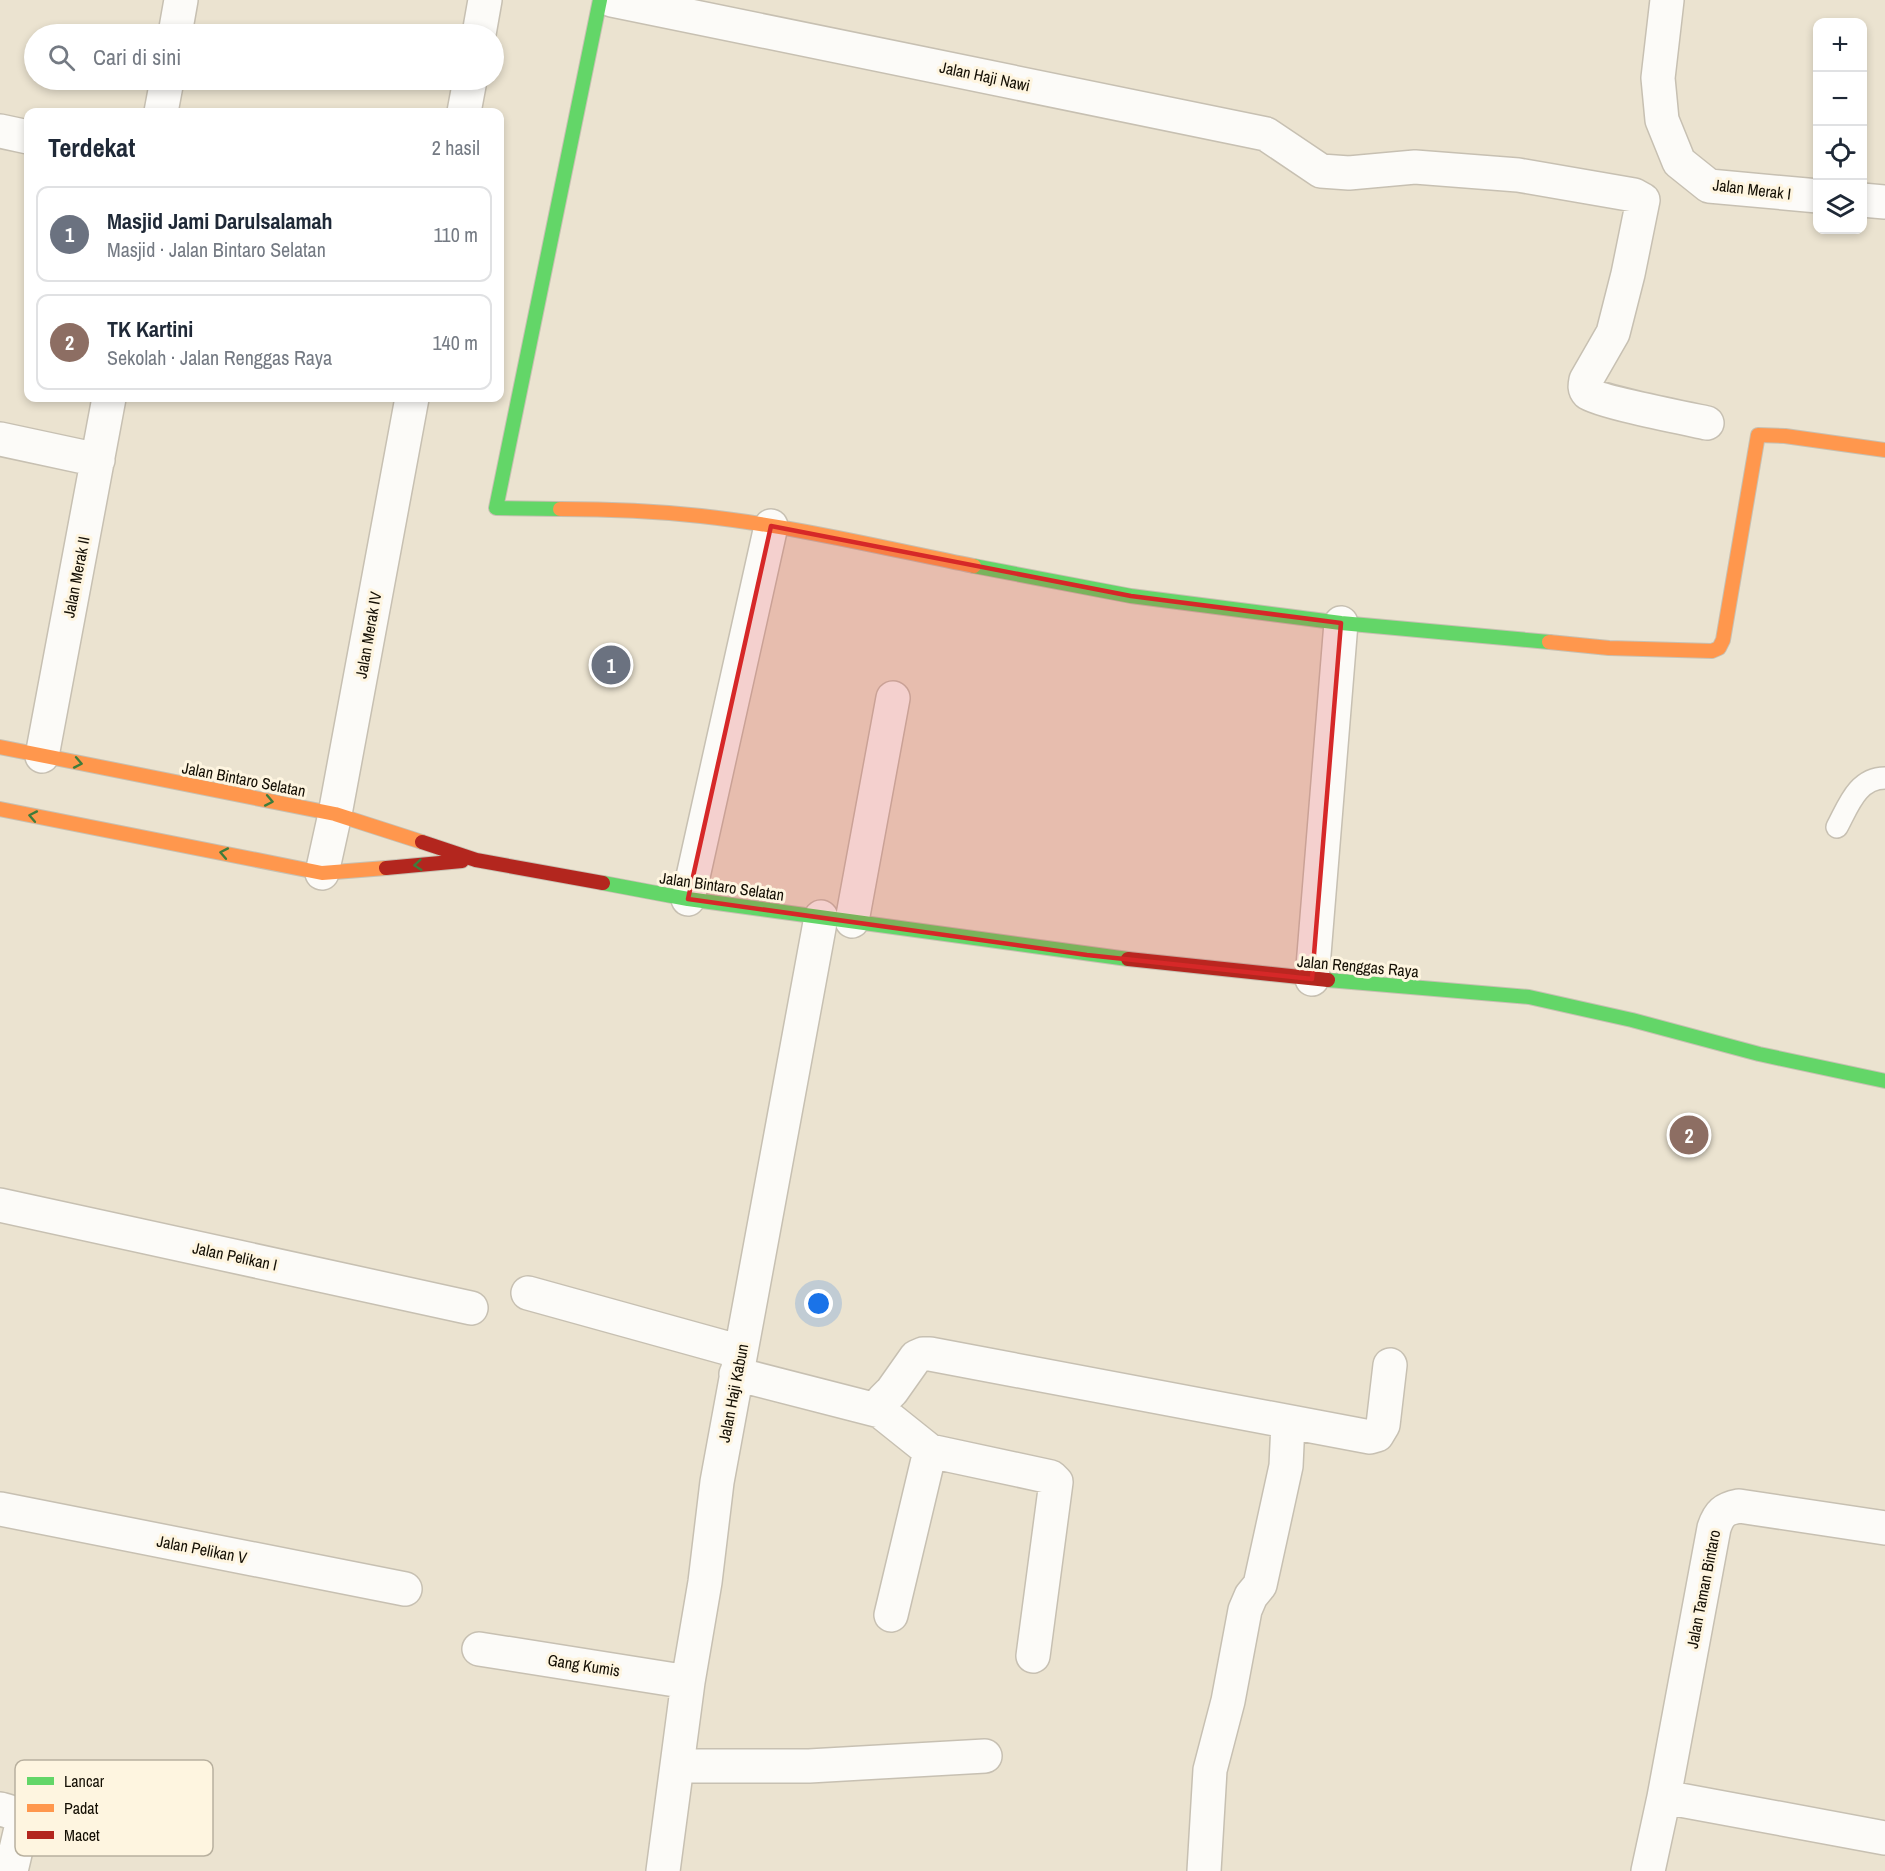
<!DOCTYPE html>
<html lang="id">
<head>
<meta charset="utf-8">
<style>
	:root { --surface:#fff; --page:#f6f6f7; --text:#1f2937; --muted:#747a83; --line:#e0e1e3; --accent:#db2777 }
	body { margin:0; font-family:"Archivo Narrow",sans-serif; background:var(--page); color:var(--text) }
	.controls { position:absolute; right:18px; top:18px; display:grid; overflow:hidden; border-radius:12px; box-shadow:0 3px 9px #0003 }
	.controls button { width:54px; height:54px; display:grid; place-items:center; padding:0; border:0; border-bottom:2px solid var(--line); background:var(--surface); color:var(--text); font:30px sans-serif }
	.you { position:absolute; left:819px; top:1304px; width:21px; height:21px; margin:-15px; border:4px solid #fff; border-radius:50%; background:#1a73e8; box-shadow:0 0 0 9px #1a73e833 }
	.badge { display:grid; place-items:center; width:39px; height:39px; border-radius:50%; background:var(--accent); color:#fff; font-size:20px; font-weight:700 }
	.pin { position:absolute; translate:-50% -50%; border:3px solid #fff; box-shadow:0 2px 6px #0006 }
	.list { margin:0; padding:0; list-style:none }
	h2 { display:flex; justify-content:space-between; align-items:center; height:78px; margin:0; padding:0 24px; font-size:26px }
	h2 small { font-size:20px; font-weight:400; color:var(--muted) }
	.list li { display:grid; grid-template-columns:39px 1fr auto; gap:18px; align-items:center; box-sizing:border-box; height:96px; margin:0 12px 12px; padding:0 12px; border:2px solid var(--line); border-radius:12px }
	.list b { display:block; font-size:22px; white-space:nowrap }
	.list p { margin:0; font-size:20px; white-space:nowrap; color:var(--muted) }
	.list em { font-size:20px; font-style:normal; color:var(--muted) }
	.icon { flex:none; width:33px; height:33px; fill:none; stroke:currentColor; stroke-width:2; stroke-linecap:round; stroke-linejoin:round }
	.map { position:relative; flex:none; width:1885px; height:1871px; overflow:hidden }
	.search { position:absolute; background:var(--surface); box-shadow:0 3px 9px #0003; left:24px; top:24px; width:480px; height:66px; display:flex; align-items:center; gap:15px; box-sizing:border-box; padding:0 21px; border-radius:33px; color:var(--muted); font-size:22px }
	.panel { position:absolute; background:var(--surface); box-shadow:0 3px 9px #0003; left:24px; top:108px; width:480px; height:294px; border-radius:12px }
	.map>svg:first-child { display:block }
	.lines { fill:none; stroke-linecap:round; stroke-linejoin:round }
	.lane-casing { stroke:#c7c0b2; stroke-width:24 }
	.street-casing { stroke:#c7c0b2; stroke-width:36 }
	.fast-casing { stroke:#c7c0b2; stroke-width:16 }
	.slow-casing { stroke:#c7c0b2; stroke-width:16 }
	.jam-casing { stroke:#c7c0b2; stroke-width:16 }
	.lane { stroke:#fcfbf8; stroke-width:21 }
	.street { stroke:#fcfbf8; stroke-width:33 }
	.fast { stroke:#63d668; stroke-width:14 }
	.slow { stroke:#ff974d; stroke-width:14 }
	.jam { stroke:#b3261e; stroke-width:14 }
	.oneway { stroke:#3f7c3b }
	.marked { fill:#d62828; fill-opacity:0.2; stroke:#d62828; stroke-width:4.5; stroke-linejoin:round }
	.labels { text-anchor:middle; stroke-width:6; stroke-linejoin:round; paint-order:stroke }
	.street-label { font-size:16px; fill:#130e03; stroke:#fef5e0 }
	.key { fill:#fef5e0; stroke:#b8b09e; stroke-width:1.5 }
	.key-label { font-size:16px; fill:#130e03 }
</style>
</head>
<body>
<div class="map">
<svg width="1885" height="1871" viewBox="0 0 1885 1871">
	<rect width="100%" height="100%" fill="#ebe3d0"/>
	<g class="lines">
		<g class="lane-casing">
			<path id="lane" d="M1837 827C1848 807 1857 778 1885 778"/>
		</g>
		<g class="street-casing">
			<path id="street" d="M612 0 1266 134 1321 171 1349 173 1415 167 1518 175 1634 195 1643 200 1628 274 1613 333 1586 380C1585 385 1584 389 1588 393 1597 401 1688 419 1707 423
				M1667 0 1658 78 1662 120 1679 162 1709 186 1818 196
				M175 34 181 0
				M479 34 485 0
				M161 112 167 80
				M464 112 470 80
				M0 131 28 137
				M1862 200 1885 202
				M0 439 98 460
				M42 756 109 398
				M322 873 335 814 412 398
				M688 899 771 526
				M852 921 893 698
				M1312 979 1341 623
				M0 1205 471 1308
				M528 1293 741 1352
				M736 1374 880 1411 883 1400 892 1391 916 1357 923 1354H930L1370 1437 1377 1435 1383 1425 1390 1365
				M880 1411 930 1451 1051 1477 1056 1482 1033 1656
				M0 1509 405 1589
				M891 1615 930 1451
				M479 1649 688 1682
				M678 1766H809L985 1756
				M1664 1797 1885 1838
				M0 1809C11 1812 18 1813 22 1824L11 1871
				M663 1871 688 1682 705 1582 717 1482 821 917
				M1204 1871 1210 1770 1228 1701 1245 1610 1251 1596 1260 1585 1286 1466 1288 1423
				M1648 1871 1664 1797 1714 1528C1719 1513 1724 1509 1739 1506L1885 1528"/>
		</g>
		<g class="fast-casing">
			<path id="fast" d="M560 509 496 508 600 0
				M974 566 1131 596 1341 623 1549 642
				M603 883 688 899 1128 959
				M1328 980 1529 997 1632 1020 1759 1054 1885 1081"/>
		</g>
		<g class="slow-casing">
			<path id="slow" d="M560 509C607 509 655 511 701 516 793 526 884 548 974 566
				M1549 642 1609 648 1712 651 1719 648 1723 640 1758 435 1785 436 1885 450
				M0 747 335 814 422 842
				M0 809 322 873 386 868"/>
		</g>
		<g class="jam-casing">
			<path id="jam" d="M422 842 476 860 603 883
				M386 868 462 861
				M1128 959 1328 980"/>
		</g>
		<use href="#lane" class="lane"/>
		<use href="#street" class="street"/>
		<use href="#fast" class="fast"/>
		<use href="#slow" class="slow"/>
		<use href="#jam" class="jam"/>
	</g>
	<defs><path id="oneway-chevron" d="M-2-3.5L2.5 0L-2 3.5" fill="none" stroke-width="1.6" stroke-linecap="round" stroke-linejoin="round" transform="scale(1.5)"/></defs>
	<g class="oneway">
		<use href="#oneway-chevron" transform="translate(78 763) rotate(11)"/>
		<use href="#oneway-chevron" transform="translate(269 801) rotate(11)"/>
		<use href="#oneway-chevron" transform="translate(33 816) rotate(-169)"/>
		<use href="#oneway-chevron" transform="translate(224 853) rotate(-169)"/>
		<use href="#oneway-chevron" transform="translate(418 865) rotate(175)"/>
	</g>
	<path class="marked" d="M771 526 1131 596 1341 623 1312 979 1087 955 688 899Z"/>
	<g class="labels">
		<g class="street-label">
			<text transform="translate(985 76) rotate(12)" y="6">Jalan Haji Nawi</text>
			<text transform="translate(1752 189) rotate(7)" y="6">Jalan Merak I</text>
			<text transform="translate(76 577) rotate(-79)" y="6">Jalan Merak II</text>
			<text transform="translate(368 635) rotate(-80)" y="6">Jalan Merak IV</text>
			<text transform="translate(244 779) rotate(11)" y="6">Jalan Bintaro Selatan</text>
			<text transform="translate(722 886) rotate(8)" y="6">Jalan Bintaro Selatan</text>
			<text transform="translate(1358 966) rotate(5)" y="6">Jalan Renggas Raya</text>
			<text transform="translate(235 1256) rotate(12)" y="6">Jalan Pelikan I</text>
			<text transform="translate(733 1393) rotate(-79)" y="6">Jalan Haji Kabun</text>
			<text transform="translate(202 1549) rotate(11)" y="6">Jalan Pelikan V</text>
			<text transform="translate(1703 1589) rotate(-79)" y="6">Jalan Taman Bintaro</text>
			<text transform="translate(584 1665) rotate(9)" y="6">Gang Kumis</text>
		</g>
	</g>
	<rect x="15" y="1760" width="198" height="96" rx="9" class="key"/>
	<rect x="27" y="1777" width="27" height="8" fill="#63d668"/>
	<rect x="27" y="1804" width="27" height="8" fill="#ff974d"/>
	<rect x="27" y="1831" width="27" height="8" fill="#b3261e"/>
	<g class="key-label">
		<text x="64" y="1787">Lancar</text>
		<text x="64" y="1814">Padat</text>
		<text x="64" y="1841">Macet</text>
	</g>
</svg>
<div class="controls">
<button>+</button>
<button>−</button>
<button><svg class="icon" aria-label="locate" viewBox="0 0 24 24"><circle cx="12" cy="12" r="6"/><path d="M12 2v4M12 18v4M2 12h4M18 12h4"/></svg></button>
<button><svg class="icon" aria-label="layers" viewBox="0 0 24 24"><path d="M12 4l9 5-9 5-9-5zM3 14l9 5 9-5"/></svg></button>
</div>
<div class="you"></div>
<div class="pin badge" style="left:611px;top:665px;background:#6b7280">1</div>
<div class="pin badge" style="left:1689px;top:1135px;background:#8d6e63">2</div>
<div class="search"><svg class="icon" aria-label="search" viewBox="0 0 24 24"><circle cx="10" cy="10" r="6"/><path d="M15 15l6 6"/></svg>Cari di sini</div>
<section class="panel">
<h2>Terdekat<small>2 hasil</small></h2>
<ul class="list">
<li><span class="badge" style="background:#6b7280">1</span><div><b>Masjid Jami Darulsalamah</b><p>Masjid · Jalan Bintaro Selatan</p></div><em>110 m</em></li>
<li><span class="badge" style="background:#8d6e63">2</span><div><b>TK Kartini</b><p>Sekolah · Jalan Renggas Raya</p></div><em>140 m</em></li>
</ul>
</section>
</div>
</body>
</html>
